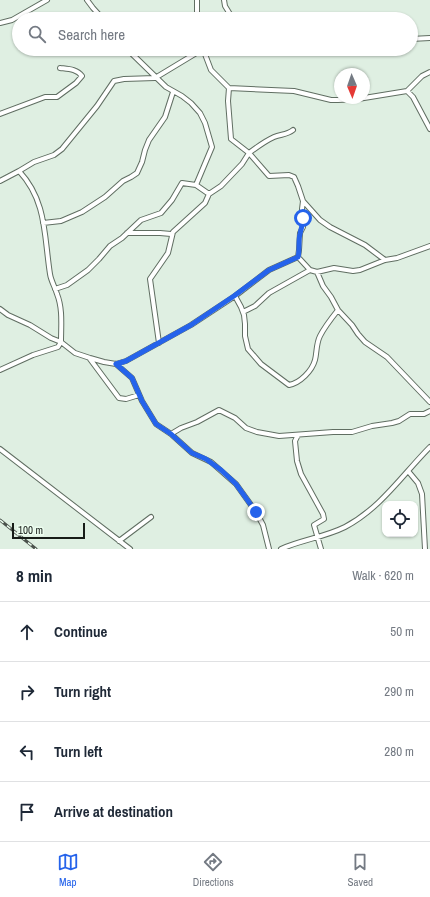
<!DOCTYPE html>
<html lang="en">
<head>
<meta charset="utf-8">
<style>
	:root { --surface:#fff; --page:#f2f2f3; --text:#1f2937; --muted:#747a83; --line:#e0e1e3; --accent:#2563eb }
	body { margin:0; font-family:"Archivo Narrow",sans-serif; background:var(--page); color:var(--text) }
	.controls { position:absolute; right:12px; bottom:12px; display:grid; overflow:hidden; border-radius:8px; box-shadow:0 1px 3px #0004 }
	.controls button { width:36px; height:36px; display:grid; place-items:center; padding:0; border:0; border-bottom:1px solid var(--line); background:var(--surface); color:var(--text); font:20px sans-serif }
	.compass { position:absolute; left:334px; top:68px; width:36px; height:36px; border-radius:50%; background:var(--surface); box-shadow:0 1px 3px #0004; rotate:178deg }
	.scale { position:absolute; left:12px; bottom:10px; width:73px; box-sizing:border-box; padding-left:4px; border:2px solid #161b17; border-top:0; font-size:11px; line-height:14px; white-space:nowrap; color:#161b17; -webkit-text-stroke:3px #ecfdef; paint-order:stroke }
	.stop { position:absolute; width:12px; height:12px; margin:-9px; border:3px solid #2563eb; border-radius:50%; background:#fff }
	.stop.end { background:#2563eb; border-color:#fff; box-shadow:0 1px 4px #0008 }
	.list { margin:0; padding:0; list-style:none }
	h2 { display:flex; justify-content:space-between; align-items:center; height:52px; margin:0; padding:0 16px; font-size:17px }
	h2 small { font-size:13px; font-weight:400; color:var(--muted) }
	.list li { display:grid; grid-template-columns:26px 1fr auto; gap:12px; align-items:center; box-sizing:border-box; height:60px; padding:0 16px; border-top:1px solid var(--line) }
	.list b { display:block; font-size:15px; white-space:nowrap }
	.list em { font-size:13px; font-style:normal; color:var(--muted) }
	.icon { flex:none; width:22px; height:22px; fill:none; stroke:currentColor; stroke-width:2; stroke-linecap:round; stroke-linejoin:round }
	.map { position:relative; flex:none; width:430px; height:549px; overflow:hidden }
	.search { position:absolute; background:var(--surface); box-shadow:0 1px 3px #0004; left:12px; right:12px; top:12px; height:44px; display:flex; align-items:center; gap:10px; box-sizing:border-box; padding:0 14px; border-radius:22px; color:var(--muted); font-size:15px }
	.sheet { height:292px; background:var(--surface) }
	nav { display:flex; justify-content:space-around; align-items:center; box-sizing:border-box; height:56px; border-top:1px solid var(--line); background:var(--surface); font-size:11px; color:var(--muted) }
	nav a { display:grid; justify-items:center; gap:2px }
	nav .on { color:var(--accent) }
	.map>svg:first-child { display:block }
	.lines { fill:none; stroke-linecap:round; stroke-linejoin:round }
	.street-casing { stroke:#606e62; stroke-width:6 }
	.street { stroke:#fff; stroke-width:4 }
	.rail-casing { stroke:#4b524c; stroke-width:3 }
	.rail { stroke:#ecfdef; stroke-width:1.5; stroke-dasharray:4.5; stroke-linecap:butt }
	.route { stroke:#2563eb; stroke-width:5 }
</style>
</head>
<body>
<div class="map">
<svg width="430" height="549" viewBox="0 0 430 549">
	<rect width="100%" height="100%" fill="#dfefe2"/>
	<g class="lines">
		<g class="street-casing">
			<path id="street" d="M87 0 93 8 103 19
				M224 0 225 6 233 19
				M197 19V0
				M0 23 12 20 47 0
				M411 39 430 38
				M127 49 166 87 182 96 191 103 200 113 205 123 212 147 196 185
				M203 49 211 70 229 88 294 91 331 100H338L358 99 407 91 413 97 430 129
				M407 91 422 76 430 72
				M0 114 45 97H57L76 83 82 76C77 69 68 69 60 68
				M293 130C287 135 281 134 274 137 265 141 257 147 249 153L269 176 289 175 294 177 298 186 303 201 302 209 303 227 300 233 299 250 298 257 310 270 317 272 334 268 353 271 360 270 385 260 397 258 430 246
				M0 181 19 171
				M303 201 320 220 330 227 365 245 385 260
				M43 223 61 221 82 212 105 197 123 181 131 177 137 173 142 162 145 150 149 140 165 117 173 92
				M127 233H160L171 234
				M317 272 323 286 331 297 338 310 352 325 358 334 365 342 387 357 430 402
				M55 289 67 285 88 270 99 259 110 246 122 238 141 220 161 213 172 200 182 183 196 185 209 194
				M235 296 241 307 244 315 245 324V336L248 349 261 364 289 385C300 383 312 371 315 360 317 352 316 344 320 336 323 330 334 315 338 310
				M0 309 8 315 30 325 51 338 61 342 75 353 90 358 104 362 116 364 126 361 191 325 235 296 269 270 298 257
				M243 312 255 306 269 293 310 270
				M159 343 150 279 168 253 173 232 205 203 209 194 221 186 242 164 249 153 231 139 228 101 229 88
				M90 359 119 398 126 399 139 395
				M116 364 132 378 142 401 156 424 171 434 192 453 211 462 236 484 256 512 263 525 269 549
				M0 370 33 355 58 347 61 342C61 326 63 309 57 294 55 287 51 281 50 274 44 236 47 201 19 171L34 162 54 155 62 149 97 106 114 81 124 79 155 78 203 49
				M171 434 181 428 197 422 219 410 235 418 246 428 257 432 279 436 333 432H352L372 426 392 423 399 421 410 414H424L430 411
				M298 435 295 441 297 461 301 474 323 514 324 519 314 525 321 549
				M0 449 130 549
				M408 471 418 483 422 494 425 549
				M119 541 151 517
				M281 549C301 540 325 537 345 527 381 508 403 474 430 447"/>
		</g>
		<use href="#street" class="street"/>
		<g class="rail-casing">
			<path id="rail" d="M0 520 36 549"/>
		</g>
		<use href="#rail" class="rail"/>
	</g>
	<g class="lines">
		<path class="route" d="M256 512 236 484 221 470 206 459 192 453 171 434 156 424 142 401 132 378 116 364 126 361 191 325 234 296 269 270 298 257C300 250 298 242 300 234 301 228 303 225 303 218"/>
	</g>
</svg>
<div class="controls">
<button><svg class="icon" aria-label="locate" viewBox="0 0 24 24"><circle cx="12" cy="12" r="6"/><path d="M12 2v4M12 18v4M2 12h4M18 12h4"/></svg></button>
</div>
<svg class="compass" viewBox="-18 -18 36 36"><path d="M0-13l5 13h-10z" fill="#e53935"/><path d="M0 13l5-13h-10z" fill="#747a83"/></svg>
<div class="scale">100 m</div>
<div class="stop" style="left:303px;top:218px"></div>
<div class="stop end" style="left:256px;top:512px"></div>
<div class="search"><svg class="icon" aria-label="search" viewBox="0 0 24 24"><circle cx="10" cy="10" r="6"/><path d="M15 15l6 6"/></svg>Search here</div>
</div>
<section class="sheet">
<h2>8 min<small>Walk · 620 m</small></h2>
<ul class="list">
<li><svg class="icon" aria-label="ahead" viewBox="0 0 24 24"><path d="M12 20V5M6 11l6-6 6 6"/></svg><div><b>Continue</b></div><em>50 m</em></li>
<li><svg class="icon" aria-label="right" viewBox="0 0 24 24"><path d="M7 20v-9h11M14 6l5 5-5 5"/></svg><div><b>Turn right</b></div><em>290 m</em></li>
<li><svg class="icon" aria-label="left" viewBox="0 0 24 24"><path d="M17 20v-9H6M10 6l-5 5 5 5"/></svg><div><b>Turn left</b></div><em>280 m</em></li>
<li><svg class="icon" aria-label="arrive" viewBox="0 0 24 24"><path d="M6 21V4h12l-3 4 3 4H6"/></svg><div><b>Arrive at destination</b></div></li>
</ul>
</section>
<nav>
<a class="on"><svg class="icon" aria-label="map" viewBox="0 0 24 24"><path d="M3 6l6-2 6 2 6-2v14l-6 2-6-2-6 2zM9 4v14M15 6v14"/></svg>Map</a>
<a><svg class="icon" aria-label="directions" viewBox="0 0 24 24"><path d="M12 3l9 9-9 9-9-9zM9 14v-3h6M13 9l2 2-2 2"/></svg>Directions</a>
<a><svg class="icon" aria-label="saved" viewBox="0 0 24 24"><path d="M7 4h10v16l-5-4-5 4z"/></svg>Saved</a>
</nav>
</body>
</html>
